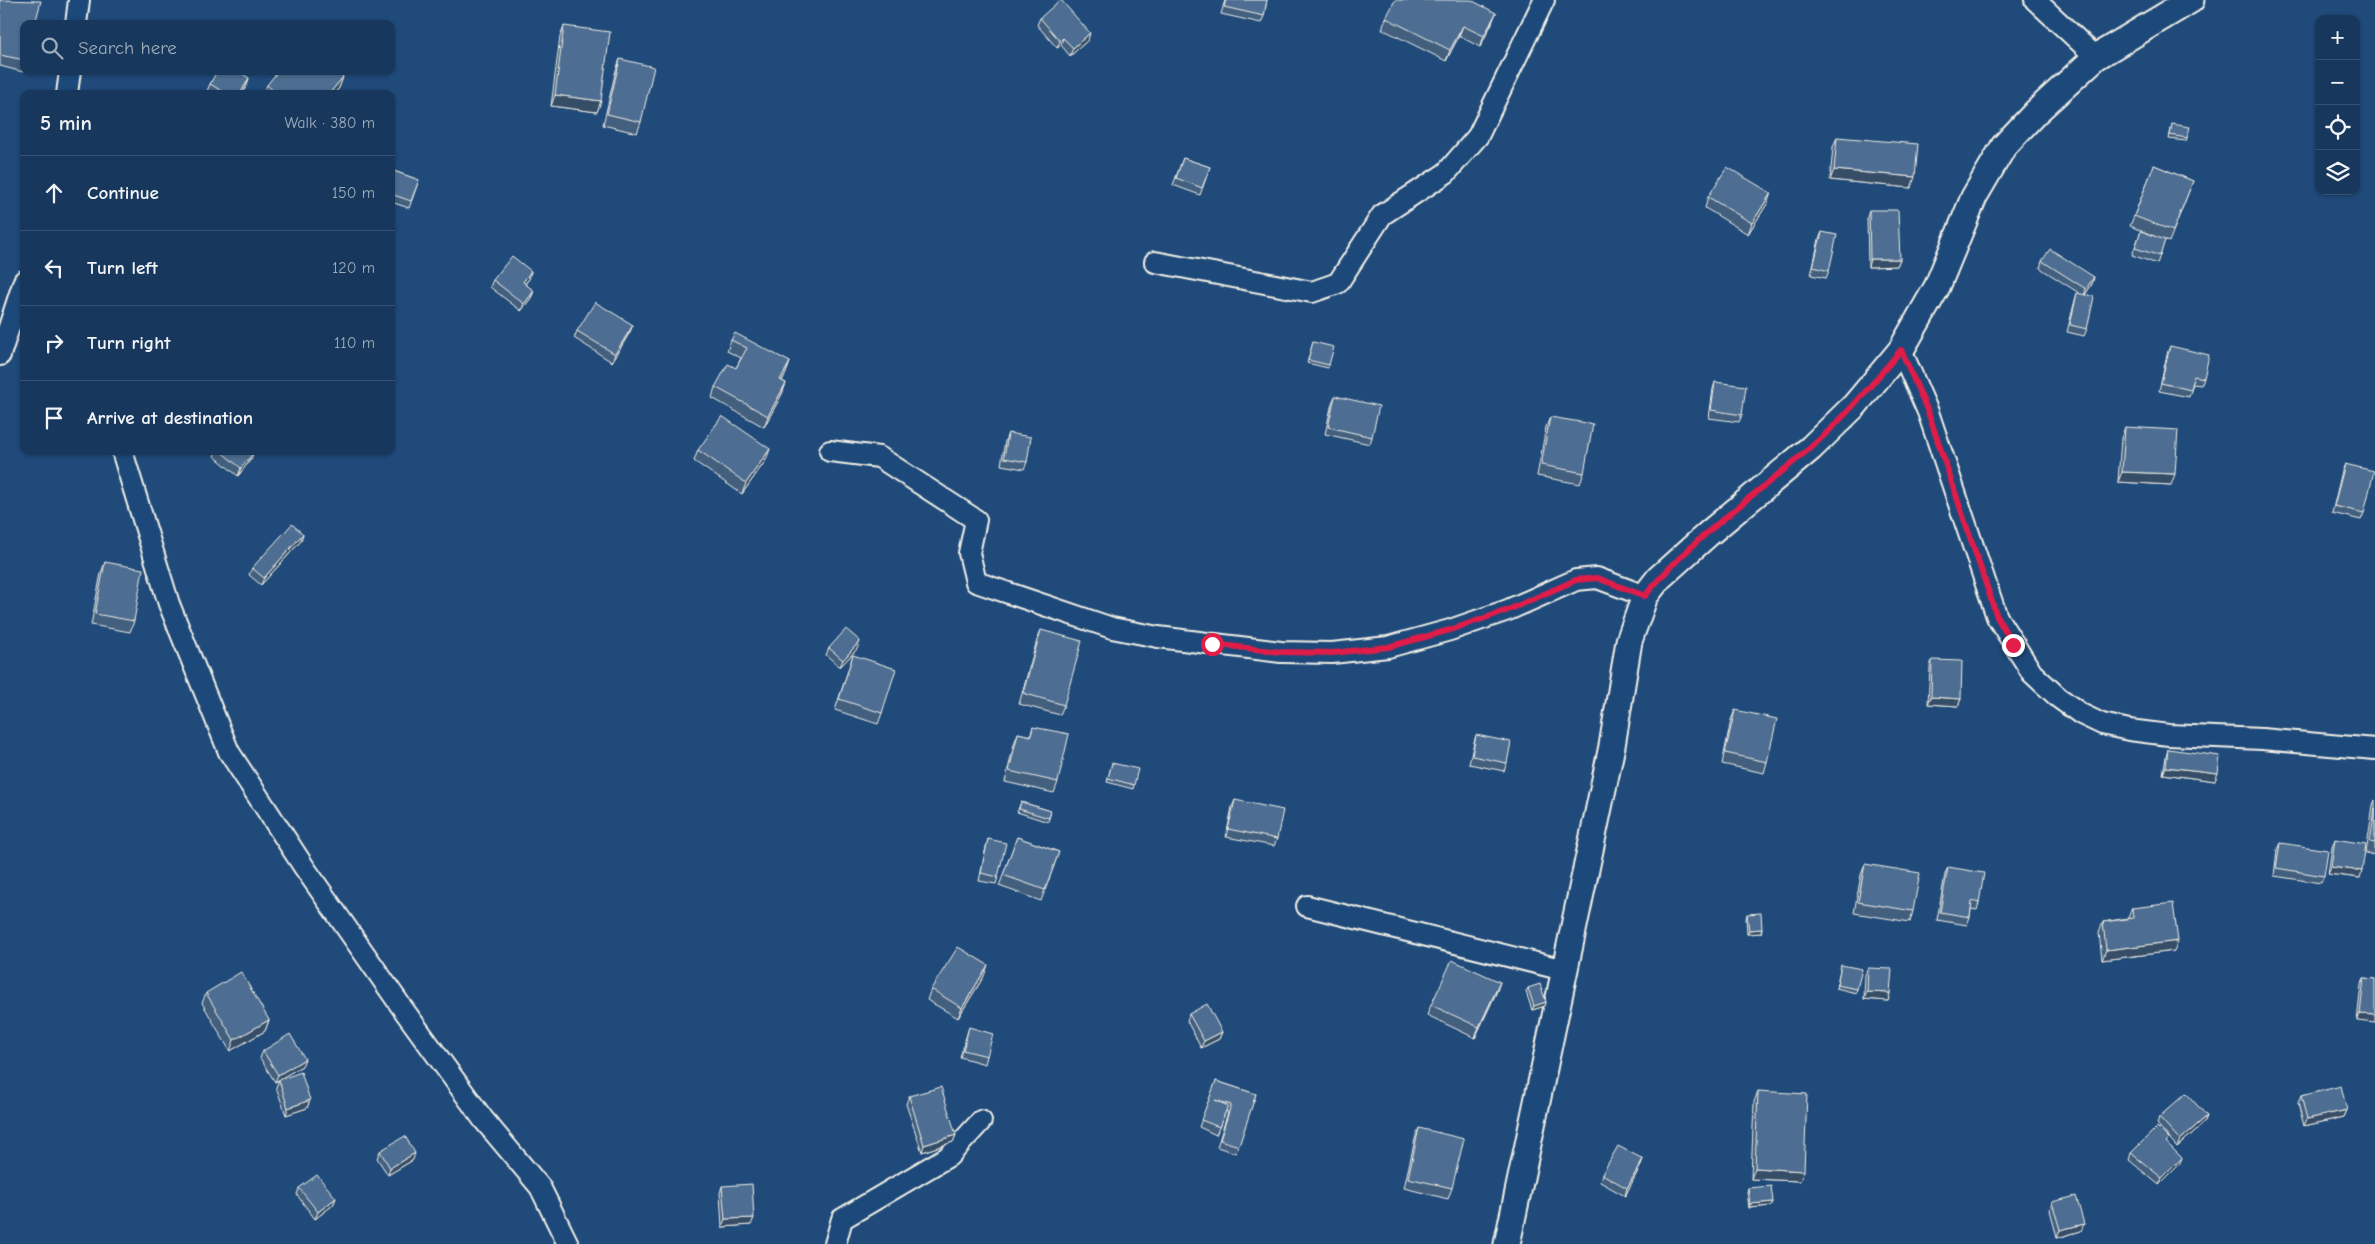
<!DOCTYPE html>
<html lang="en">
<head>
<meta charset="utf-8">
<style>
	:root { --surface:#17385c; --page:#203f62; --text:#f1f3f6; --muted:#9eacbb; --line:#365272 }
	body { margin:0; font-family:"Comic Neue",sans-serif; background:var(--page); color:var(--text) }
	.controls { position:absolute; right:15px; top:15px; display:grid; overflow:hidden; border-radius:10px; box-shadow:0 1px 4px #0004 }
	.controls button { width:45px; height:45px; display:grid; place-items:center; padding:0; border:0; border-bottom:1px solid var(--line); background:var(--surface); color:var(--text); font:25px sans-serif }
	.stop { position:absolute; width:15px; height:15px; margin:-11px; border:4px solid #e11d48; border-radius:50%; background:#fff }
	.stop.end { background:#e11d48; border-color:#fff; box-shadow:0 1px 5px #0008 }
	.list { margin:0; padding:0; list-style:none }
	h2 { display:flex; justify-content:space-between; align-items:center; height:65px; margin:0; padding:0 20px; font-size:21px }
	h2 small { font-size:16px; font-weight:400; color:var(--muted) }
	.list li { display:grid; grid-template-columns:32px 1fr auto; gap:15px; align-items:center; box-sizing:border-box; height:75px; padding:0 20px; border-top:1px solid var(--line) }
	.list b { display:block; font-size:19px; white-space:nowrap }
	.list em { font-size:16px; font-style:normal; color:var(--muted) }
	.icon { flex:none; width:28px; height:28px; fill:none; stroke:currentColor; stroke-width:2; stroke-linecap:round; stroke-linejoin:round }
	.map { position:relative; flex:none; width:2375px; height:1244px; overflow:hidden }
	.search { position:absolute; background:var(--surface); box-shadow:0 1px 4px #0004; left:20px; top:20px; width:375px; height:55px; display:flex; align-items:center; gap:12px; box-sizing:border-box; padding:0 18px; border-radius:10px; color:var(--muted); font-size:19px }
	.panel { position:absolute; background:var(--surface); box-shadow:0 1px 4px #0004; left:20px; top:90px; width:375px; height:365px; border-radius:10px }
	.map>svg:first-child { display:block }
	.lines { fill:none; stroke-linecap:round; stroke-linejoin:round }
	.minor-casing { stroke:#f4f1e8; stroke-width:24 }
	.tertiary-casing { stroke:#f4f1e8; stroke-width:29 }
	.minor { stroke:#1f4a7a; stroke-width:20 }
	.tertiary { stroke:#1f4a7a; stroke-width:25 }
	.wall { fill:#425f7e; stroke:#f4f1e8 }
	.shaded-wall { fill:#364d66; stroke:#f4f1e8 }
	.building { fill:#4d6e92; stroke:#f4f1e8 }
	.route { stroke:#e11d48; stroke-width:6 }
</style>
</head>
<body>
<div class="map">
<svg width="2375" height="1244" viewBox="0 0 2375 1244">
	<rect width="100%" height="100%" fill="#1f4a7a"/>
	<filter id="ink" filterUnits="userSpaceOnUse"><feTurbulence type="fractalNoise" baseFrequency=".02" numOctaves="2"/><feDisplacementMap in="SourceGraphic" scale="10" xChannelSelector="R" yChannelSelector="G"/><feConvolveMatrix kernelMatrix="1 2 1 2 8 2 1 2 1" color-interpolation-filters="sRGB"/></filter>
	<g filter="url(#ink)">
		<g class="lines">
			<g class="minor-casing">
				<path id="minor" d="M2035 0 2096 57
					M76 24 79 0
					M67 94 70 71
					M1155 262 1312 292 1338 283 1382 215 1446 173 1478 136 1544 0
					M1901 350 1928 412 1997 617 2032 673 2059 698 2081 714 2102 724 2129 730 2169 735 2262 739 2375 749
					M0 355 24 281
					M122 451 169 604 229 752 304 867 403 1009 483 1119 540 1187 568 1244
					M830 451 879 457 976 520 969 553 976 582 1112 628 1158 637 1281 652 1332 653 1388 647 1450 630 1508 610 1576 580 1597 578 1645 596
					M1307 906 1564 970
					M835 1244 842 1219 949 1156 981 1121"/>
			</g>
			<g class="tertiary-casing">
				<path id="tertiary" d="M1507 1244 1612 746 1629 641 1645 596 1659 578 1708 534 1811 448 1855 405 1901 350 1937 287 1974 197 2004 146 2036 112 2096 57 2191 0"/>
			</g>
			<use href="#minor" class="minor"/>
			<use href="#tertiary" class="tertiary"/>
		</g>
		<path class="wall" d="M0 0 24 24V68L23 72 0 66Z
			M1225 0H1267L1264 16 1261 23 1221 14Z
			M1040 18 1088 40 1070 56 1061 45 1057 48 1037 25Z
			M1386 18 1492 23 1480 47 1459 36 1446 61 1382 29Z
			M564 26 601 101 597 112 551 106 560 37Z
			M620 59 641 122 637 133 603 125 616 70Z
			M343 77 339 88 334 94H263L267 85Z
			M249 78 247 85 242 94H212L207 91 210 84Z
			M2172 124 2187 138 2186 141 2169 139Z
			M1837 137 1911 188 1830 180 1833 147Z
			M1183 158 1210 167 1200 195 1173 185Z
			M2154 165 2193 181 2169 242 2165 240 2157 264 2132 255 2141 231 2156 237 2130 226Z
			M391 170 419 180 409 208 394 203 391 210Z
			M1708 197 1767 204 1748 234 1705 208Z
			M1869 210 1900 259 1897 266 1868 267 1867 218Z
			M1822 232 1829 271 1826 278 1811 275 1819 239Z
			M2042 261 2094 277 2092 284 2085 295 2087 329 2084 336 2067 332 2075 300 2077 293H2079L2040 268Z
			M531 271 529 279 525 284 534 291 531 298 521 311 490 287 493 280Z
			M577 331 630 332 612 362 574 338Z
			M731 340 790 362 786 373 782 381 786 383 782 394 764 427 712 398 715 387 736 368 741 358 727 351Z
			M1313 342 1329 365 1328 368 1307 363Z
			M2170 346 2204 378 2201 385 2193 384 2189 397 2159 391 2167 354Z
			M1715 382 1742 415 1739 422 1709 418 1713 389Z
			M1335 396 1372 437 1370 444 1325 434 1332 403Z
			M1550 417 1584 473 1580 484 1537 476 1546 427Z
			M2125 427 2171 485 2118 482 2121 438Z
			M1008 433 1027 462 1024 469 1001 465 1005 441Z
			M698 450 766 460 742 494 694 461Z
			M216 451H253L251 459 238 476 214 456Z
			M2345 464 2364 513 2361 520 2332 513 2342 471Z
			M301 541 261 585 249 575 252 568Z
			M105 562 134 621 130 632 91 625 101 573Z
			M1041 630 1064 705 1060 715 1019 704 1037 640Z
			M829 648 857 649 840 667 826 655Z
			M853 655 882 713 878 724 835 710Z
			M1932 660 1961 699 1958 706 1928 704 1930 667Z
			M1735 710 1767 762 1764 773 1722 764 1731 720Z
			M1033 727 1058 782 1054 793 1005 782 1014 744 1018 733 1030 736Z
			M1476 735 1507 763 1504 771 1469 764 1474 742Z
			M2168 749 2215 781 2163 774 2166 757Z
			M1112 763 1134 785 1133 789 1107 782Z
			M1235 800 1277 839 1274 846 1226 837 1232 807Z
			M2375 800V855L2366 853 2373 805Z
			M1021 802 1051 811 1048 822 1017 812Z
			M1017 837 1059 852 1041 901 999 886Z
			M988 839 998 877 996 884 979 881 986 847Z
			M2335 839 2360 878 2328 874 2332 847Z
			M2280 843 2324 876 2321 883 2274 876 2277 850Z
			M1865 864 1913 911 1910 922 1854 913 1861 875Z
			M1948 867 1979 903 1977 910 1971 909 1970 917 1967 925 1937 920 1945 874Z
			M2132 908 2174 951 2102 960 2099 933 2103 922 2128 918Z
			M1747 914 1762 929 1761 933 1747 934 1746 918Z
			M1841 965 1857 989 1856 993 1836 988Z
			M1868 968 1890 993 1888 1001 1864 999 1865 975Z
			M984 976 958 1018 927 1000 931 989Z
			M2364 978 2375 979 2357 1021 2361 985Z
			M1500 982 1496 993 1475 1038 1427 1015 1431 1005Z
			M1528 988 1546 1002 1545 1006 1532 1010 1526 992Z
			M206 993 269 1020 265 1031 230 1051 202 1003Z
			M1189 1014 1222 1032 1219 1039 1201 1048 1187 1021Z
			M969 1027 987 1056 985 1064 960 1057Z
			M263 1051 302 1066 280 1079 310 1100 307 1108 286 1115 276 1087 279 1080 275 1082 260 1058Z
			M1216 1081 1256 1094 1236 1153 1217 1147 1228 1112 1226 1111 1216 1135 1199 1127Z
			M1758 1091 1800 1181 1751 1179 1754 1102Z
			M909 1096 956 1135 953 1142 922 1152 906 1104Z
			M2301 1096 2347 1110 2344 1117 2304 1126 2298 1103Z
			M2207 1116 2204 1123 2177 1147 2157 1124 2159 1117Z
			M1419 1128 1452 1188 1448 1199 1404 1188 1415 1139Z
			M2167 1144 2179 1165 2159 1185 2129 1160 2131 1153Z
			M380 1151 413 1160 388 1175 377 1158Z
			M1643 1159 1640 1167 1625 1196 1600 1182 1602 1174Z
			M722 1186 751 1225 722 1227 720 1193Z
			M299 1188 336 1198 333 1205 315 1219 297 1195Z
			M1748 1188 1773 1202 1771 1206 1749 1208 1747 1192Z
			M2052 1202 2081 1231 2057 1238 2050 1210Z"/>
		<path class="shaded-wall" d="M1496 13 1492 23 1480 47 1484 36Z
			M1463 26 1459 36 1446 61 1450 50Z
			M1090 33 1088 40 1070 56 1073 48Z
			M1063 38 1061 45 1057 48 1060 41Z
			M343 77 339 88 334 94H329Z
			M249 78 247 85 242 94H240Z
			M555 95 601 101 597 112 551 106Z
			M1834 170 1915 177 1911 188 1830 180Z
			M1771 193 1767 204 1748 234 1752 223Z
			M1870 259H1900L1897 266 1868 267Z
			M531 271 529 279 520 289 523 282Z
			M2094 277 2092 284 2084 296 2086 289Z
			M534 291 531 298 521 311 524 304Z
			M633 325 630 332 612 362 615 354Z
			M790 362 786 373 776 391 780 380Z
			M786 383 782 394 764 427 768 416Z
			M770 449 766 460 742 494 746 483Z
			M254 452 251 459 238 476 241 468Z
			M2122 472 2175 474 2171 485 2118 482Z
			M303 534 301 541 261 585 264 578Z
			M860 641 857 649 840 667 843 660Z
			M1931 697 1961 699 1958 706 1928 704Z
			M2166 767 2218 773 2215 781 2163 774Z
			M2331 867 2362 871 2360 878 2328 874Z
			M1762 929 1761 933 1747 934 1749 930Z
			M2178 941 2174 951 2102 960 2106 950Z
			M988 965 984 976 958 1018 962 1008Z
			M1500 982 1496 993 1475 1038 1479 1027Z
			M1867 992 1890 993 1888 1001 1864 999Z
			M1546 1002 1545 1006 1532 1010 1534 1006Z
			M2360 1014 2375 1015V1023L2357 1021Z
			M269 1020 265 1031 230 1051 234 1040Z
			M1222 1032 1219 1039 1201 1048 1204 1041Z
			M305 1059 302 1066 275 1082 278 1075Z
			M310 1100 307 1108 286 1115 288 1108Z
			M2347 1110 2344 1117 2304 1126 2307 1119Z
			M2207 1116 2204 1123 2177 1147 2180 1140Z
			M956 1135 953 1142 922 1152 924 1145Z
			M415 1153 413 1160 388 1175 390 1168Z
			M2182 1158 2179 1165 2159 1185 2162 1178Z
			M1643 1159 1640 1167 1625 1196 1627 1188Z
			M1755 1168 1804 1171 1800 1181 1751 1179Z
			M336 1198 333 1205 315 1219 318 1212Z
			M1773 1202 1771 1206 1749 1208 1750 1204Z
			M754 1218 751 1225 722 1227 725 1219Z
			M2084 1224 2081 1231 2057 1238 2060 1230Z"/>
		<path class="building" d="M0 0 41 1 35 24H24V60L0 55Z
			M1060 0H1061L1090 33 1073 48 1063 38 1060 41 1040 18Z
			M1226 0H1267L1264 16 1224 7Z
			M1395 0H1471L1496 13 1484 36 1463 26 1450 50 1386 18Z
			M564 26 610 32 601 101 555 95Z
			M620 59 654 67 641 122 607 114Z
			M217 71H238L249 78 240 94H227L210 84Z
			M278 71H336L343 77 329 94H277L267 85Z
			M2172 124 2190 127 2187 138 2170 135Z
			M1837 137 1918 144 1915 177 1834 170Z
			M1183 158 1210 167 1202 188 1176 178Z
			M2154 165 2193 181 2173 231 2134 216Z
			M1727 167 1771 193 1752 223 1708 197Z
			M391 170 419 180 411 201 391 194Z
			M391 202 394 203 391 209Z
			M1869 210H1898L1900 259H1870Z
			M2141 231 2165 240 2160 256 2135 248Z
			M1822 232 1837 235 1829 271 1813 267Z
			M2050 249 2094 277 2086 289 2042 261Z
			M512 256 531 271 523 282 534 291 524 304 493 280Z
			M2077 293 2094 297 2087 329 2070 325Z
			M595 302 633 325 615 354 577 331Z
			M735 333 790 362 780 380 786 383 768 416 715 387 728 364 736 368 747 348 731 340Z
			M1313 342 1334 347 1329 365 1308 360Z
			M2170 346 2209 355 2204 378 2194 376 2191 390 2161 383Z
			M1715 382 1746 386 1742 415 1711 410Z
			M1335 396 1379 406 1372 437 1328 427Z
			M722 416 770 449 746 483 698 450Z
			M1550 417 1593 424 1584 473 1541 465Z
			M2125 427 2178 430 2175 474 2122 472Z
			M1008 433 1031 437 1027 462 1004 458Z
			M220 451H253L254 452 241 468Z
			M2345 464 2374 471 2364 513 2334 506Z
			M292 524 303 534 264 578 252 568Z
			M105 562 143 569 134 621 95 614Z
			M846 629 860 641 843 660 829 648Z
			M1041 630 1082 641 1064 705 1023 693Z
			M853 655 896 669 882 713 839 699Z
			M1932 660 1962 661 1961 699 1931 697Z
			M1735 710 1777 719 1767 762 1725 753Z
			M1033 727 1069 734 1058 782 1009 771 1018 733 1031 736Z
			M1476 735 1511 742 1507 763 1472 756Z
			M2168 749 2220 756 2218 773 2166 767Z
			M1112 763 1138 769 1134 785 1108 778Z
			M1235 800 1283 810 1277 839 1228 829Z
			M1021 802 1051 811 1049 818 1019 809Z
			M2375 809V843L2370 842Z
			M1017 837 1059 852 1045 890 1003 875Z
			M988 839 1006 843 998 877 981 873Z
			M2335 839 2366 844 2362 871 2331 867Z
			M2280 843 2328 850 2324 876 2276 868Z
			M1865 864 1920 873 1913 911 1858 902Z
			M1948 867 1984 873 1979 903 1972 901 1970 917 1940 912Z
			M2173 903 2178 941 2106 950 2103 922 2133 918 2132 908Z
			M1761 913 1762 929 1749 930 1747 914Z
			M958 947 988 965 962 1008 931 989Z
			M1452 960 1500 982 1479 1027 1431 1005Z
			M1841 965 1862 969 1857 989 1837 985Z
			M1868 968 1892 969 1890 993 1867 992Z
			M241 972 269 1020 234 1040 206 993Z
			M2364 978 2375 979V1015L2360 1014Z
			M1540 984 1546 1002 1534 1006 1528 988Z
			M1207 1004 1222 1032 1204 1041 1189 1014Z
			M969 1027 993 1034 987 1056 963 1050Z
			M290 1034 305 1059 278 1075 263 1051Z
			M301 1072 310 1100 288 1108 279 1080Z
			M1216 1081 1256 1094 1239 1146 1220 1140 1231 1105 1215 1100 1228 1106 1219 1127 1201 1120Z
			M2341 1086 2347 1110 2307 1119 2301 1096Z
			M941 1087 956 1135 924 1145 909 1096Z
			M1758 1091 1807 1094 1804 1171 1755 1168Z
			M2186 1093 2207 1116 2180 1140 2159 1117Z
			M2157 1127 2169 1139 2166 1142 2182 1158 2162 1178 2131 1153Z
			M1419 1128 1464 1139 1452 1188 1408 1178Z
			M405 1136 415 1153 390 1168 380 1151Z
			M1618 1146 1643 1159 1627 1188 1602 1174Z
			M317 1175 336 1198 318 1212 299 1188Z
			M752 1184 754 1218 725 1219 722 1186Z
			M1771 1186 1773 1202 1750 1204 1748 1188Z
			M2076 1196 2084 1224 2060 1230 2052 1202Z"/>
	</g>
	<g class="lines" filter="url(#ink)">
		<path class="route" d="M1212 644 1281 652 1332 653 1388 647 1450 630 1508 610 1576 580 1597 578 1645 596C1690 539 1756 495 1810 448 1844 419 1872 384 1901 350L1928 412 1997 617 2013 645"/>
	</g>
</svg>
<div class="controls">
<button>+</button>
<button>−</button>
<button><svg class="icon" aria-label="locate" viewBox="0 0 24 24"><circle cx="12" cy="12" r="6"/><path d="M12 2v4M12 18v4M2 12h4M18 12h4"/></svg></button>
<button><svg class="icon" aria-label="layers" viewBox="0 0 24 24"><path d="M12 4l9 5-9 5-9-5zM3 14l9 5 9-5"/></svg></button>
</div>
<div class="stop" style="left:1212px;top:644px"></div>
<div class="stop end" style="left:2013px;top:645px"></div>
<div class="search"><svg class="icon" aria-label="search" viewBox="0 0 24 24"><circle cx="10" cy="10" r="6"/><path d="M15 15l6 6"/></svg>Search here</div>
<section class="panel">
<h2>5 min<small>Walk · 380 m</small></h2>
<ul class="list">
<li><svg class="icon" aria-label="ahead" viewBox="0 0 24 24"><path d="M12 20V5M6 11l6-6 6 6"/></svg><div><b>Continue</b></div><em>150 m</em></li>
<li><svg class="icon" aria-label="left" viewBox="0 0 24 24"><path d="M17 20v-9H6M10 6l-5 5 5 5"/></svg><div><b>Turn left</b></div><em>120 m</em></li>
<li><svg class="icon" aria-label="right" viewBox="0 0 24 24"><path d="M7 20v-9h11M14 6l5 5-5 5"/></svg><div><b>Turn right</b></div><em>110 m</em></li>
<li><svg class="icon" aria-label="arrive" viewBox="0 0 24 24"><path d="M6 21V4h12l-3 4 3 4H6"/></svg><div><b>Arrive at destination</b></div></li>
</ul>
</section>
</div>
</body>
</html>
